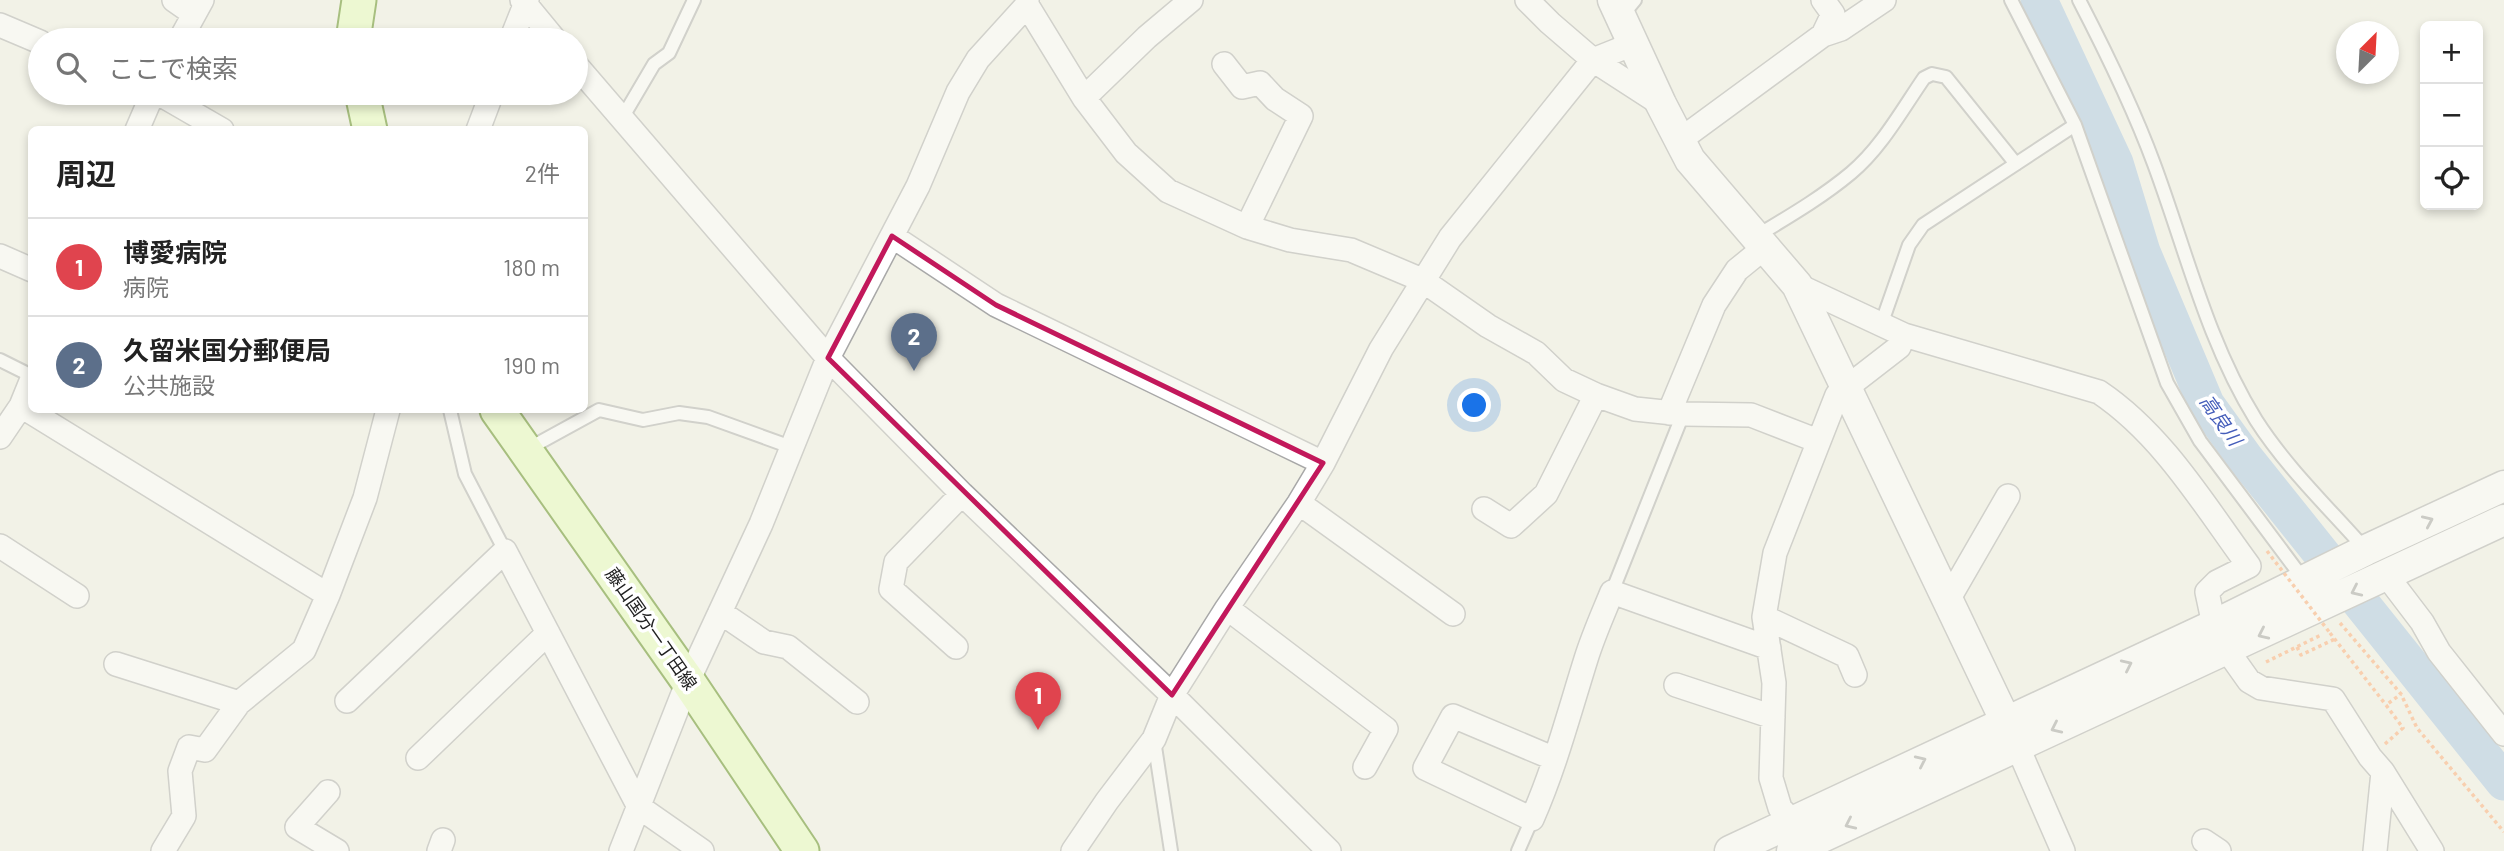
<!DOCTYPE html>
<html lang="ja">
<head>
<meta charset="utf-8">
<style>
	:root { --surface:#fff; --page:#f2f2f2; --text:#222; --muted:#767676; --line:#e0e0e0; --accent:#d23d00 }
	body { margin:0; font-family:Barlow,"Noto Sans JP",sans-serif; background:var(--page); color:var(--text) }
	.controls { position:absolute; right:21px; top:21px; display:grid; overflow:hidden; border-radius:10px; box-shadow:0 4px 10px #0003 }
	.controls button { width:63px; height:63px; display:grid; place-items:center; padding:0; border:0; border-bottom:2px solid var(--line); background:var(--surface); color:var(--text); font:35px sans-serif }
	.compass { position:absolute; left:2336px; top:21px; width:63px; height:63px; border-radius:50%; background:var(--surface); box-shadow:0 4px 10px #0003; rotate:24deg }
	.you { position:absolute; left:1475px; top:406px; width:24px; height:24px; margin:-18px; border:5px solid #fff; border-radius:50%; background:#1a73e8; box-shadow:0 0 0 10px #1a73e833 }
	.badge { display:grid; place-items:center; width:46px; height:46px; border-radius:50%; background:var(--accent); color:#fff; font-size:23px; font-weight:700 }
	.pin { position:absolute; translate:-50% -58px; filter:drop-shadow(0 2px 4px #0008) }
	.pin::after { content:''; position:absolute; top:37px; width:24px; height:21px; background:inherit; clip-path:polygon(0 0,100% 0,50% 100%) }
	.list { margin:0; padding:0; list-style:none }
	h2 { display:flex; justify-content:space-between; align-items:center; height:91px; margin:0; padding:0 28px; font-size:30px }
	h2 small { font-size:23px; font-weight:400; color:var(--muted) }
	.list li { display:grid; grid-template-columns:46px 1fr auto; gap:21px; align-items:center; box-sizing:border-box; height:98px; padding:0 28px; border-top:2px solid var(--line) }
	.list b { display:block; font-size:26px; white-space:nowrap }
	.list p { margin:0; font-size:23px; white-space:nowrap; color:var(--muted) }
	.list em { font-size:23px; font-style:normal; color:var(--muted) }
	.icon { flex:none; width:38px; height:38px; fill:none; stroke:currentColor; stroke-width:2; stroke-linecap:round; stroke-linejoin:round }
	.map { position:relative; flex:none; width:2504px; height:851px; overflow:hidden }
	.search { position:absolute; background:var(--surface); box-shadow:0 4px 10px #0003; left:28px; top:28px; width:560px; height:77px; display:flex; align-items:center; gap:18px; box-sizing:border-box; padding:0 24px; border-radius:38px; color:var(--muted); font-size:26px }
	.panel { position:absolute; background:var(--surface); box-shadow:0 4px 10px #0003; left:28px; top:126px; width:560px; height:287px; border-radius:10px }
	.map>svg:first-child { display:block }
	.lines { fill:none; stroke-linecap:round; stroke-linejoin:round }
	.river { stroke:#a4c3e3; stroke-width:37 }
	.service-casing { stroke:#a8a8a8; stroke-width:16 }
	.minor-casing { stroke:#a8a8a8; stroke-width:26 }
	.tertiary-casing { stroke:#a8a8a8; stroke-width:33 }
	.secondary-casing { stroke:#4d8000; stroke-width:37 }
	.path { stroke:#ffa56b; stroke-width:3.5; stroke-dasharray:3.5 3.5; stroke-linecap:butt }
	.service { stroke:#fff; stroke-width:12 }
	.minor { stroke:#fff; stroke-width:23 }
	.tertiary { stroke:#fff; stroke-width:30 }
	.secondary { stroke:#e7ffb9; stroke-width:33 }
	.path-bridge { stroke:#ffa56b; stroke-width:3.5; stroke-dasharray:3.5 3.5; stroke-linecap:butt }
	.oneway { stroke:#9b9b9b }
	.marked { fill:none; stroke:#c2185b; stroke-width:5; stroke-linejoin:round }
	.labels { text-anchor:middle; stroke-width:7; stroke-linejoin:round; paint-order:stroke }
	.street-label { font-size:18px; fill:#212121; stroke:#fff }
	.water-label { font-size:19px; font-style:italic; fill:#445dba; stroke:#fff }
</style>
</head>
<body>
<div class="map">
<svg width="2504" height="851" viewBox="0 0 2504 851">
	<rect width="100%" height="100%" fill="#f2f2e7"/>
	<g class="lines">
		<path class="river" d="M2039 0 2115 163 2142 252 2206 404 2245 458 2504 782"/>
		<g class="service-casing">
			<path id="service" d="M2011 0 2075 125 2167 383 2200 441 2304 580
				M2079 0C2107 54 2133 107 2154 164 2186 250 2207 341 2256 420 2286 467 2328 507 2365 549
				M1621 17 1635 0
				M621 120 654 64 669 53 694 0
				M1755 237C1788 217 1821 198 1851 173 1881 148 1902 110 1924 78L1932 74 1946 77 2016 164
				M1881 325 1909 245 1923 225 2075 125
				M0 360 32 376
				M450 410 465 474 505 551
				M526 450 599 410 643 420 679 413 708 417 791 447
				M1612 592 1683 414
				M1154 740 1171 851
				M1518 851 1532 819"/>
		</g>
		<g class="minor-casing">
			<path id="minor" d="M174 0 194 14
				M522 0 555 40
				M1027 0V5L1084 98 1126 153 1168 191 1247 227 1290 240 1351 250 1422 280 1488 326 1536 353 1564 380 1596 395 1635 409 1683 414 1751 415 1818 441
				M1527 0 1550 23 1593 60 1661 104
				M1823 0 1833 14 1823 35
				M0 25 40 42
				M180 40 202 0
				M511 40 527 0
				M1224 64 1242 87 1260 83 1275 99 1301 116 1247 227
				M576 65 828 358 962 494 1172 695 1329 851
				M158 93 222 130
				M1084 98 1147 37 1191 0
				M137 130 153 93
				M478 130 492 93
				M1680 140 1823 35 1841 29 1884 0
				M892 236 996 305 1323 463
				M0 256 32 270
				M1797 285 1904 335
				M21 406 328 595
				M1669 413 1714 305 1737 270 1764 248
				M0 437 21 406 32 379
				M1299 503 1453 614
				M1484 509 1511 526 1546 494 1596 395
				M0 546 77 596
				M2387 576 2422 622 2439 652 2504 734
				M1948 600 2008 496
				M1227 608 1386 729 1365 767
				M720 612 764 642 788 647 857 702
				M1764 617 1847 656 1855 675
				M956 647 891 589 896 562 962 494
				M2227 650 2249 681 2261 688 2333 699 2370 757 2383 772 2375 851
				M116 664 239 703
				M1676 685 1773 717
				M347 701 505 551 639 807 702 851
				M2012 734 2063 851
				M418 758 548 633
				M1555 759 1453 716 1425 768 1532 819C1555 767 1569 713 1586 659 1593 636 1603 614 1612 592L1769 648
				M2383 772 2432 851
				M328 792 297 827 337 851
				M1792 821 1780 808 1771 778 1774 683 1764 617 1775 553 1837 395 1899 347 1904 335 2099 392C2163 435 2204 505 2249 566L2217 582 2207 592 2214 625
				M2204 841 2219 851
				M163 851 184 816 180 771 189 747 205 750 239 703 304 650 328 595 365 498 388 410
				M439 851 443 840
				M621 851 688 681 761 524 828 358 918 186 958 92 978 59 1027 5
				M1073 851 1107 801 1154 739 1172 695 1227 608 1299 503 1323 463 1381 349 1450 238 1593 60 1633 44"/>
		</g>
		<g class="tertiary-casing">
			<path id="tertiary" d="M1613 0 1661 104 1690 160 1797 285 2006 722
				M1730 851 2214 625 2366 550 2504 486
				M1792 851 2504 520"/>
		</g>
		<g class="secondary-casing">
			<path id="secondary" d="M353 40 359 0
				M362 93 370 130
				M497 410 688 681 802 851"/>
		</g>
		<path class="path" d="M2340 623 2401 694 2417 728 2504 832
			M2330 633 2386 705
			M2297 647 2301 655 2335 639
			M2266 662 2321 635
			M2385 744 2403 728 2386 705 2401 694"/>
		<use href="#service" class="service"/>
		<use href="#minor" class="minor"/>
		<use href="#tertiary" class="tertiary"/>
		<use href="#secondary" class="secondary"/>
		<path class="path-bridge" d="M2267 551 2330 633"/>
	</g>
	<defs><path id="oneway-chevron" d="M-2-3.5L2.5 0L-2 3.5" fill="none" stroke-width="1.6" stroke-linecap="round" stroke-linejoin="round" transform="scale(1.75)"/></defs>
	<g class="oneway">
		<use href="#oneway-chevron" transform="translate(2428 521) rotate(-24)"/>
		<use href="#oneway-chevron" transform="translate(2356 591) rotate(155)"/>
		<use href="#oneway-chevron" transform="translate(2263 634) rotate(155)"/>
		<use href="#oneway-chevron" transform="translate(2127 665) rotate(-25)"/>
		<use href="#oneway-chevron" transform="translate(2056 728) rotate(155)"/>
		<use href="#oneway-chevron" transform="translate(1921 761) rotate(-25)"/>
		<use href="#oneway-chevron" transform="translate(1850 824) rotate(155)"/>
	</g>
	<path d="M0 0H2504V851H0ZM892 236 996 305 1323 463 1172 695 828 358Z" fill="#f2f2e7" fill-opacity=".55" fill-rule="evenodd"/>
	<path class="marked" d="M892 236 996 305 1323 463 1172 695 828 358Z"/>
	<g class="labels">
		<g class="street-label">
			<text transform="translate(651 629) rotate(55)" y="6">藤山国分一丁田線</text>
		</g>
		<g class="water-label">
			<text transform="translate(2221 420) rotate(55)" y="7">高良川</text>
		</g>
	</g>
</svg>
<div class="controls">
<button>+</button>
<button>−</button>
<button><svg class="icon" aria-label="locate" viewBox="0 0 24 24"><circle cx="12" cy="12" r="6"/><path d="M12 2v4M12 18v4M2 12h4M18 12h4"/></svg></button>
</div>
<svg class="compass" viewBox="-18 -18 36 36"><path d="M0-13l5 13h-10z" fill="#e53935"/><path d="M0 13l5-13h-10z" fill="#767676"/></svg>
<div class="you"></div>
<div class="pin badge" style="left:1038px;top:730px;background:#e0444e">1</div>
<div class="pin badge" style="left:914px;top:371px;background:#5c6f8a">2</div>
<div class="search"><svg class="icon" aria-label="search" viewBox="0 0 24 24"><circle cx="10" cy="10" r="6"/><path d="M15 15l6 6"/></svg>ここで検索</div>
<section class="panel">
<h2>周辺<small>2件</small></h2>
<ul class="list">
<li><span class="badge" style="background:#e0444e">1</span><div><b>博愛病院</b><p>病院</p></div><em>180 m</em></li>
<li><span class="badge" style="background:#5c6f8a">2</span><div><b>久留米国分郵便局</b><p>公共施設</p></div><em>190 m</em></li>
</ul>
</section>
</div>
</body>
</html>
